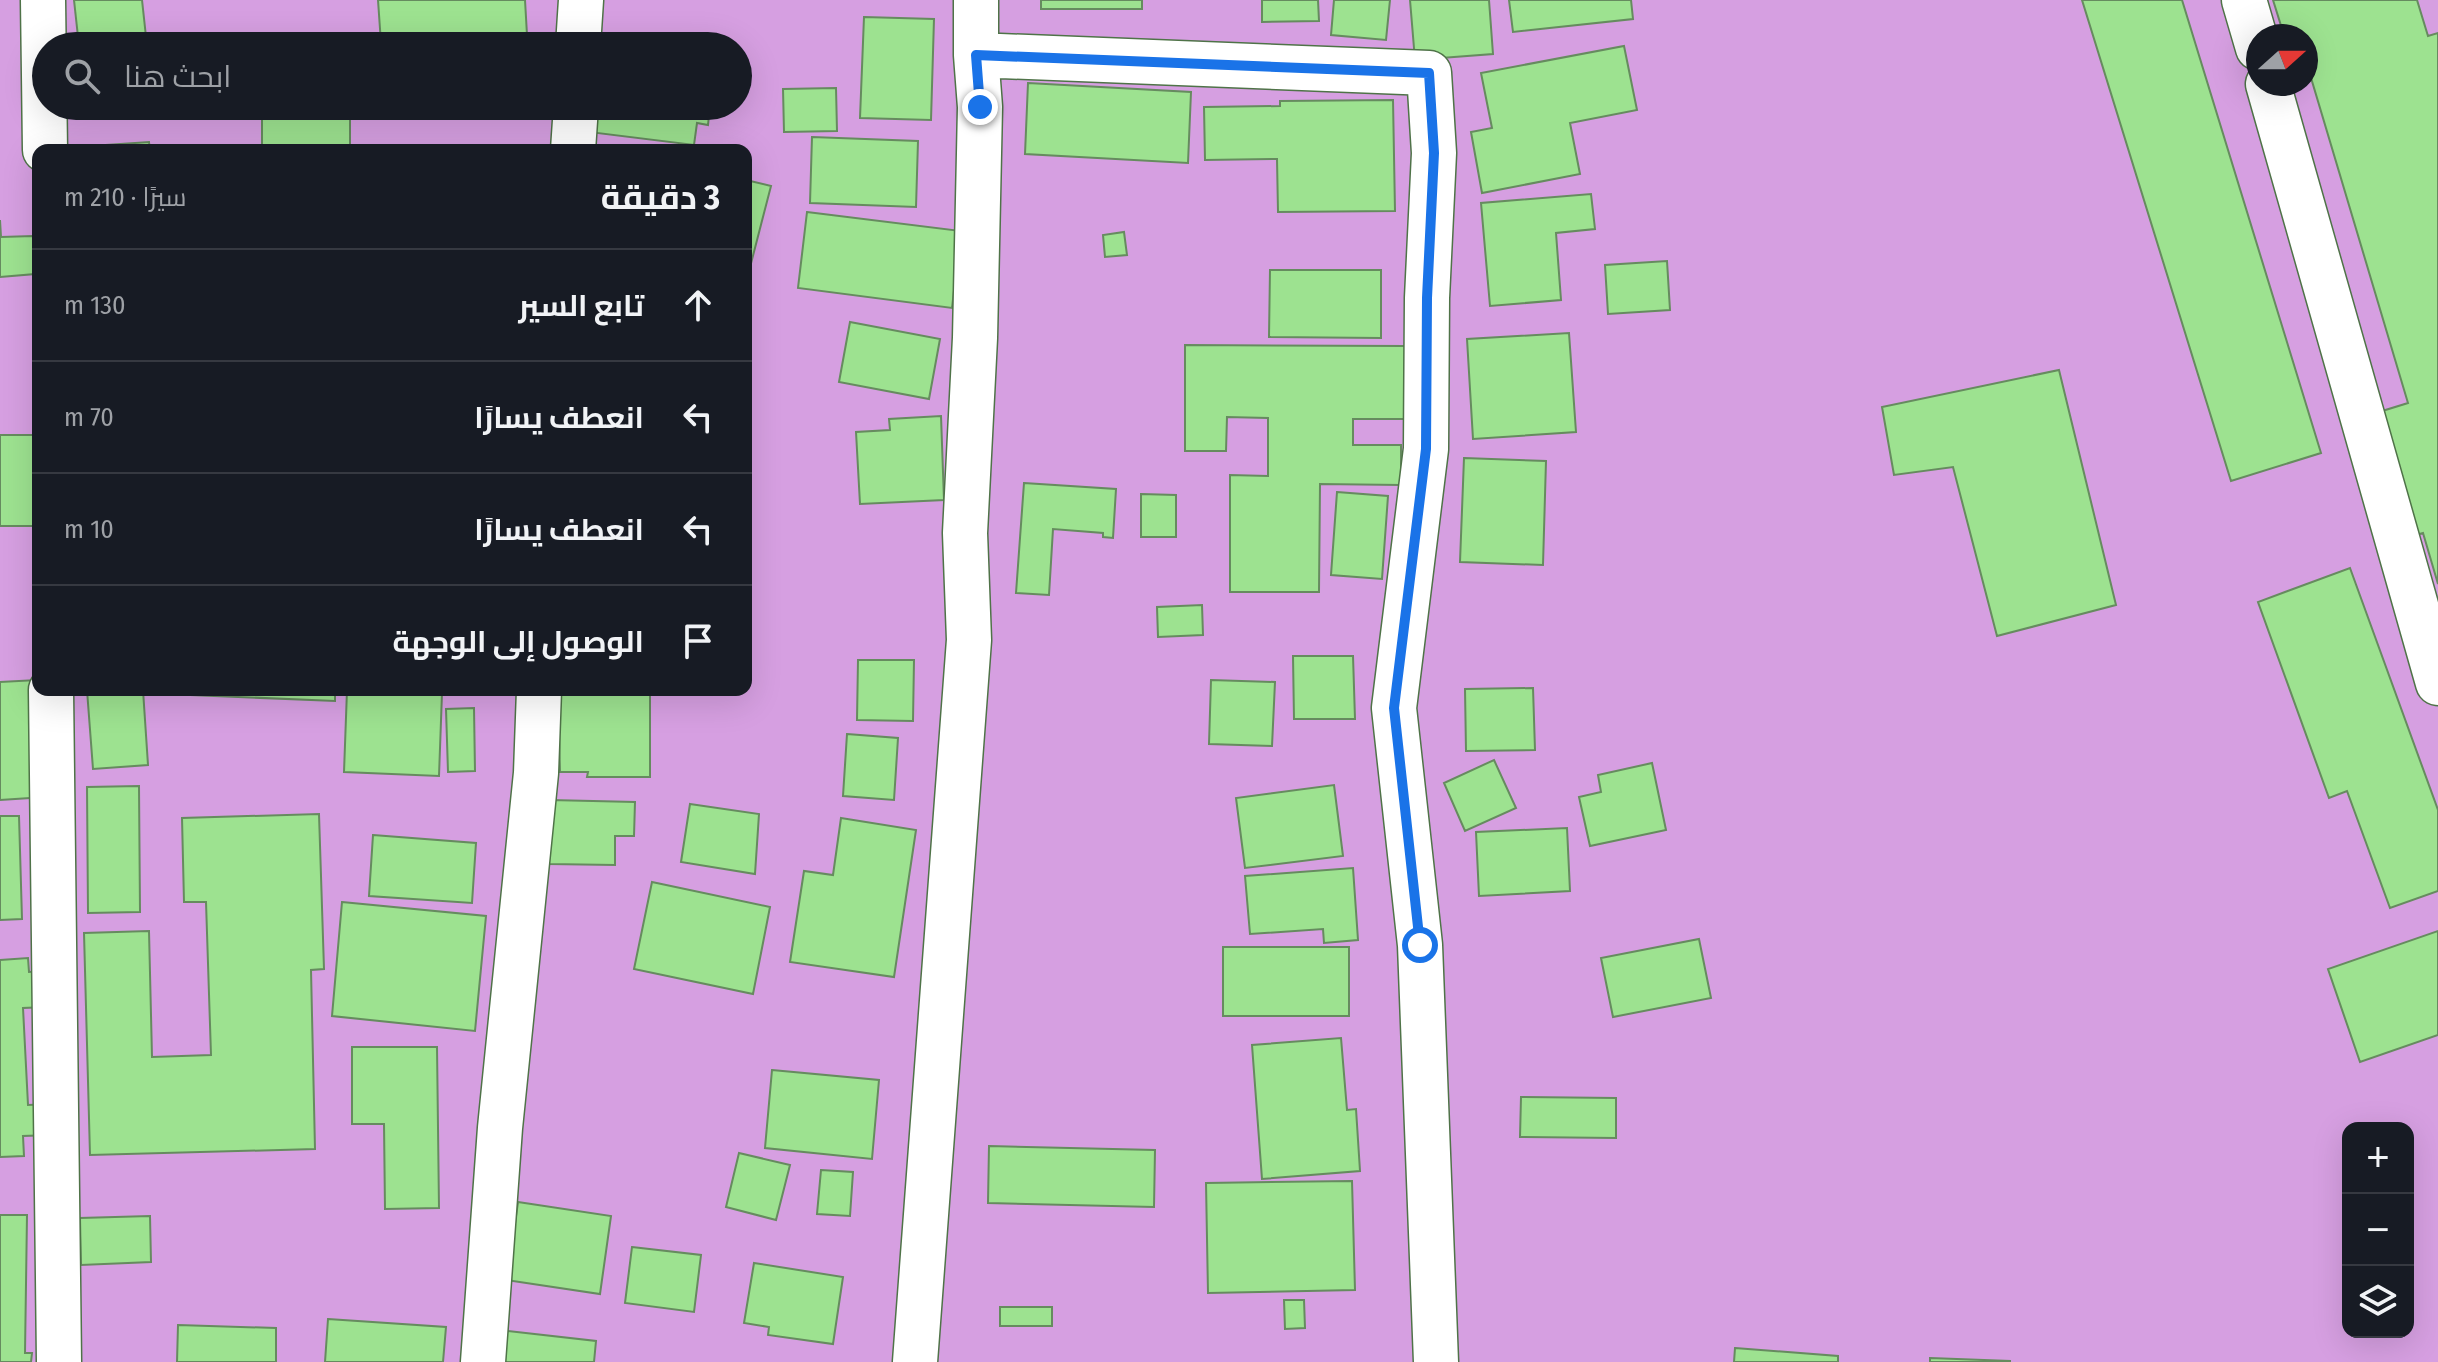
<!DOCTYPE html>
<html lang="ar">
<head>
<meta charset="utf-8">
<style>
	:root { --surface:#171b24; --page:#20242c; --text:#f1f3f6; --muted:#9ea1a6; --line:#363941 }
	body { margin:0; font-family:"Fira Sans Condensed",Cairo,sans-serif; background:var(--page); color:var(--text); direction:rtl }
	.controls { position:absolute; right:24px; bottom:24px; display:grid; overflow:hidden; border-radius:16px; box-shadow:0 8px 32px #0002 }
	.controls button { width:72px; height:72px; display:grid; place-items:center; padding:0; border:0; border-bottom:2px solid var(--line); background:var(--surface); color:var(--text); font:40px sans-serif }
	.compass { position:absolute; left:2246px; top:24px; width:72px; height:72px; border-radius:50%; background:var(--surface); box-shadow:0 8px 32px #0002; rotate:69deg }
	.stop { position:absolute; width:24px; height:24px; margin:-18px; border:6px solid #1a73e8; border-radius:50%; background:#fff }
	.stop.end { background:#1a73e8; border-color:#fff; box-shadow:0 2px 8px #0008 }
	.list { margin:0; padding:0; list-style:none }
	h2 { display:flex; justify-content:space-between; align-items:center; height:104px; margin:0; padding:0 32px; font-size:34px }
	h2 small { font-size:26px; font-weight:400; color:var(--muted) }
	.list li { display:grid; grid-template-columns:52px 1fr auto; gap:24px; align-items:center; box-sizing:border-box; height:112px; padding:0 32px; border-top:2px solid var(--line) }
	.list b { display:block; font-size:30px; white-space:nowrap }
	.list em { font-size:26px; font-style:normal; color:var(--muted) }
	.icon { flex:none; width:44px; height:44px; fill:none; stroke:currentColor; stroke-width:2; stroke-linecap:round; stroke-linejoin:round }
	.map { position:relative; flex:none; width:2438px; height:1362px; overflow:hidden; direction:ltr }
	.search { position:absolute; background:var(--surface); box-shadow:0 8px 32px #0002; left:32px; top:32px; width:720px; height:88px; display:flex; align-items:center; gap:20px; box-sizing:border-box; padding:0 28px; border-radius:44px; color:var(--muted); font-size:30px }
	.panel { position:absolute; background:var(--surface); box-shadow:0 8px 32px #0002; left:32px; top:144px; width:720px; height:552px; border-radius:16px; direction:rtl }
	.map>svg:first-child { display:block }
	.green { fill:#d69fe1; fill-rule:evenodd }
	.building { fill:#9de290; stroke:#668b5f; stroke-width:2 }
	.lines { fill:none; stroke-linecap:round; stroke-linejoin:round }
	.minor-casing { stroke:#4f7348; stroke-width:47 }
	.minor { stroke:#fff; stroke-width:44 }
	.route { stroke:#1a73e8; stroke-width:10 }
</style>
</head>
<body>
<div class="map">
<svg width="2438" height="1362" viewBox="0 0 2438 1362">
	<rect width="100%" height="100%" fill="#cef7c6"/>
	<path class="green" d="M0 0H2438V1362H0ZM2258 36H2306V84H2258ZM46 46H738V106H46ZM38 150H746V690H38ZM2348 1128H2408V1332H2348Z"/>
	<path class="building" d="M74 0H142L147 46H79Z
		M378 0H525L527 35 381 43Z
		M1041 0H1142V9H1041Z
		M1262 0H1318L1319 21 1262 22Z
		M1334 0H1390L1386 40 1331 35Z
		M1410 0H1489L1493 54 1415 60Z
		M1509 0H1631L1633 19 1513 32Z
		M2082 0H2182L2321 453 2231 481Z
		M2273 0H2417L2428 36 2438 33V584L2423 533 2416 535 2379 412 2408 403 2306 61V36H2299L2296 28 2283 32Z
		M864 17 934 19 931 120 860 118Z
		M329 35 331 46H294L293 39Z
		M1624 46 1637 110 1570 123 1580 174 1482 193 1471 132 1492 128 1481 73Z
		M1028 83 1191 92 1188 163 1025 154Z
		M836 88 837 131 784 132 783 89Z
		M1393 100 1395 211 1278 212 1277 159 1205 160 1204 107 1280 106V101Z
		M262 106H350V146L262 147Z
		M592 106H710L708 125 697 123 694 145 589 132Z
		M812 137 918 141 916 207 810 203Z
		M149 142 150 150H78L77 147Z
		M473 147 545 149V150H473Z
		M746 180 771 186 748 275H746Z
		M1591 194 1595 229 1556 233 1561 300 1490 306 1481 203Z
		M807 212 961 231 952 308 798 288Z
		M0 220 1 237 33 236 35 274 0 277Z
		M1124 232 1127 255 1105 257 1103 235Z
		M1667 261 1670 310 1608 314 1605 265Z
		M1270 270H1381V338L1269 337Z
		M850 322 940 339 929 399 839 382Z
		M1569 333 1576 432 1473 439 1467 339Z
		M1185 345 1405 346 1404 419H1353V445H1401V485L1320 484 1319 592H1230V475L1268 476V418L1227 417 1226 451H1185Z
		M2059 370 2116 605 1997 636 1953 467 1894 475 1882 407Z
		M941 416 944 500 860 504 856 432 890 430 889 419Z
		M0 435H38V526H0Z
		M1464 458 1546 461 1543 565 1460 562Z
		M1024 483 1116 489 1113 538 1103 537V533L1053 529 1049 595 1016 593Z
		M1337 492 1388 496 1382 579 1331 575Z
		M1141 494 1176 495V537H1141Z
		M2350 568 2438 810V891L2390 908 2347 791 2329 798 2258 602Z
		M1202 605 1203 635 1158 637 1157 607Z
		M1293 656H1353L1355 719H1294Z
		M858 660H914L913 721 857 720Z
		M37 680 45 797 0 800V682Z
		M1211 680 1275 682 1272 746 1209 744Z
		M1533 688 1535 750 1466 751 1465 689Z
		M87 690H143L148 765 93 769Z
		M191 690H335V701L191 695Z
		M347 690 442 693 439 776 344 772Z
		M558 690H650V777H587L588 772H560Z
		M474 708 475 771 448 772 446 709Z
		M847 734 898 738 894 800 843 796Z
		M1494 760 1516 808 1465 831 1444 783Z
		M1652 763 1666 830 1590 846 1579 797 1601 792 1598 775Z
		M1334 785 1343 856 1245 868 1236 798Z
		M139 786 140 912 88 913 87 787Z
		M550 800 635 802 634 836H615V865L549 864Z
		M690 804 759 814 755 874 681 862Z
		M319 814 324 969 311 970 315 1149 90 1155 84 933 149 931 152 1057 211 1055 206 902H184L182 818Z
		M0 816H19L22 919 0 920Z
		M841 818 916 830 894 977 790 962 804 871 833 875Z
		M1567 828 1570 891 1479 896 1476 832Z
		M373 835 476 843 472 903 369 896Z
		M1353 868 1358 940 1324 943 1323 929 1250 934 1245 876Z
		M652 882 770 907 753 994 634 969Z
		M342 902 486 916 475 1031 332 1016Z
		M2438 931V1035L2360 1062 2328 969Z
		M1699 939 1711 998 1613 1017 1601 958Z
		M1223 947H1349V1016H1223Z
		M28 958 29 972 45 971 47 1007 23 1008 28 1105 51 1104 52 1135 23 1136 24 1156 0 1157V960Z
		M1341 1038 1347 1110 1356 1109 1360 1171 1262 1179 1252 1045Z
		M352 1047H437L439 1208 385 1209 384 1124H352Z
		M772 1070 879 1080 872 1159 765 1148Z
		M1521 1097 1616 1098V1138L1520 1137Z
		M989 1146 1155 1150 1154 1207 988 1203Z
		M739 1153 790 1165 776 1220 726 1207Z
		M821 1170 853 1172 850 1216 817 1214Z
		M1352 1181 1355 1290 1208 1293 1206 1183Z
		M518 1202 611 1216 600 1294 507 1280Z
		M0 1215H27L25 1353H32L31 1362H0Z
		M150 1216 151 1262 81 1265 80 1218Z
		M632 1247 701 1255 694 1312 625 1303Z
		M754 1263 843 1277 833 1344 768 1335 769 1327 744 1323Z
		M1284 1300H1304L1305 1328 1285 1329Z
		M1000 1307H1052V1326H1000Z
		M328 1319 446 1327 443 1362H325Z
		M178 1325 276 1328V1362H177Z
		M507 1331 596 1341 594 1362H503Z
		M1735 1348 1838 1356V1362H1734Z
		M1930 1358 2010 1361V1362H1930Z"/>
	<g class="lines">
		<g class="minor-casing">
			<path id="minor" d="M43 0 45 150
				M2244 0 2258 48
				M578 46 581 0
				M976 55 1429 73 1434 153 1427 298 1426 449 1394 708 1420 945 1436 1362
				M2268 84 2438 683
				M573 150 576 106
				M51 690 59 1362
				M483 1362 500 1128 536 773 539 690
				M915 1362 969 640 965 533 975 338 980 107 976 55V0"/>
		</g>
		<use href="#minor" class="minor"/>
	</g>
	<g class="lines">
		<path class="route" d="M980 107 976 55 1429 73 1434 153 1427 298 1426 449 1394 708 1420 945"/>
	</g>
</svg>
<div class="controls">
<button>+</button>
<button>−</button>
<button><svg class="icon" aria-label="layers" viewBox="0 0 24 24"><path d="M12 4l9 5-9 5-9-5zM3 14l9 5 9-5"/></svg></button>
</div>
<svg class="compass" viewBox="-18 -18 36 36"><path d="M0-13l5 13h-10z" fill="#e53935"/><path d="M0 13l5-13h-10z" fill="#9ea1a6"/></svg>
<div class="stop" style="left:1420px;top:945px"></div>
<div class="stop end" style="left:980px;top:107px"></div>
<div class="search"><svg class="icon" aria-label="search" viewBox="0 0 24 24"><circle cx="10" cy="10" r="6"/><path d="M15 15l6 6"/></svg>ابحث هنا</div>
<section class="panel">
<h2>3 دقيقة<small>سيرًا · 210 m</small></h2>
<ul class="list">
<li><svg class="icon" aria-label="ahead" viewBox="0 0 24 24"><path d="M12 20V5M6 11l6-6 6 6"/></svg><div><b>تابع السير</b></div><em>130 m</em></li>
<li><svg class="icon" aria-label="left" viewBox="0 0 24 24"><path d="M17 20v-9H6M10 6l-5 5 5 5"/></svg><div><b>انعطف يسارًا</b></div><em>70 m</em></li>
<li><svg class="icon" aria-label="left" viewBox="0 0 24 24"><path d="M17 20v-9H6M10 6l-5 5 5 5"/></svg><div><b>انعطف يسارًا</b></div><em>10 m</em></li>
<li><svg class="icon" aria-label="arrive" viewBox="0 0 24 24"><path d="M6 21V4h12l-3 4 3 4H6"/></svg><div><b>الوصول إلى الوجهة</b></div></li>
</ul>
</section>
</div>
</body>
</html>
